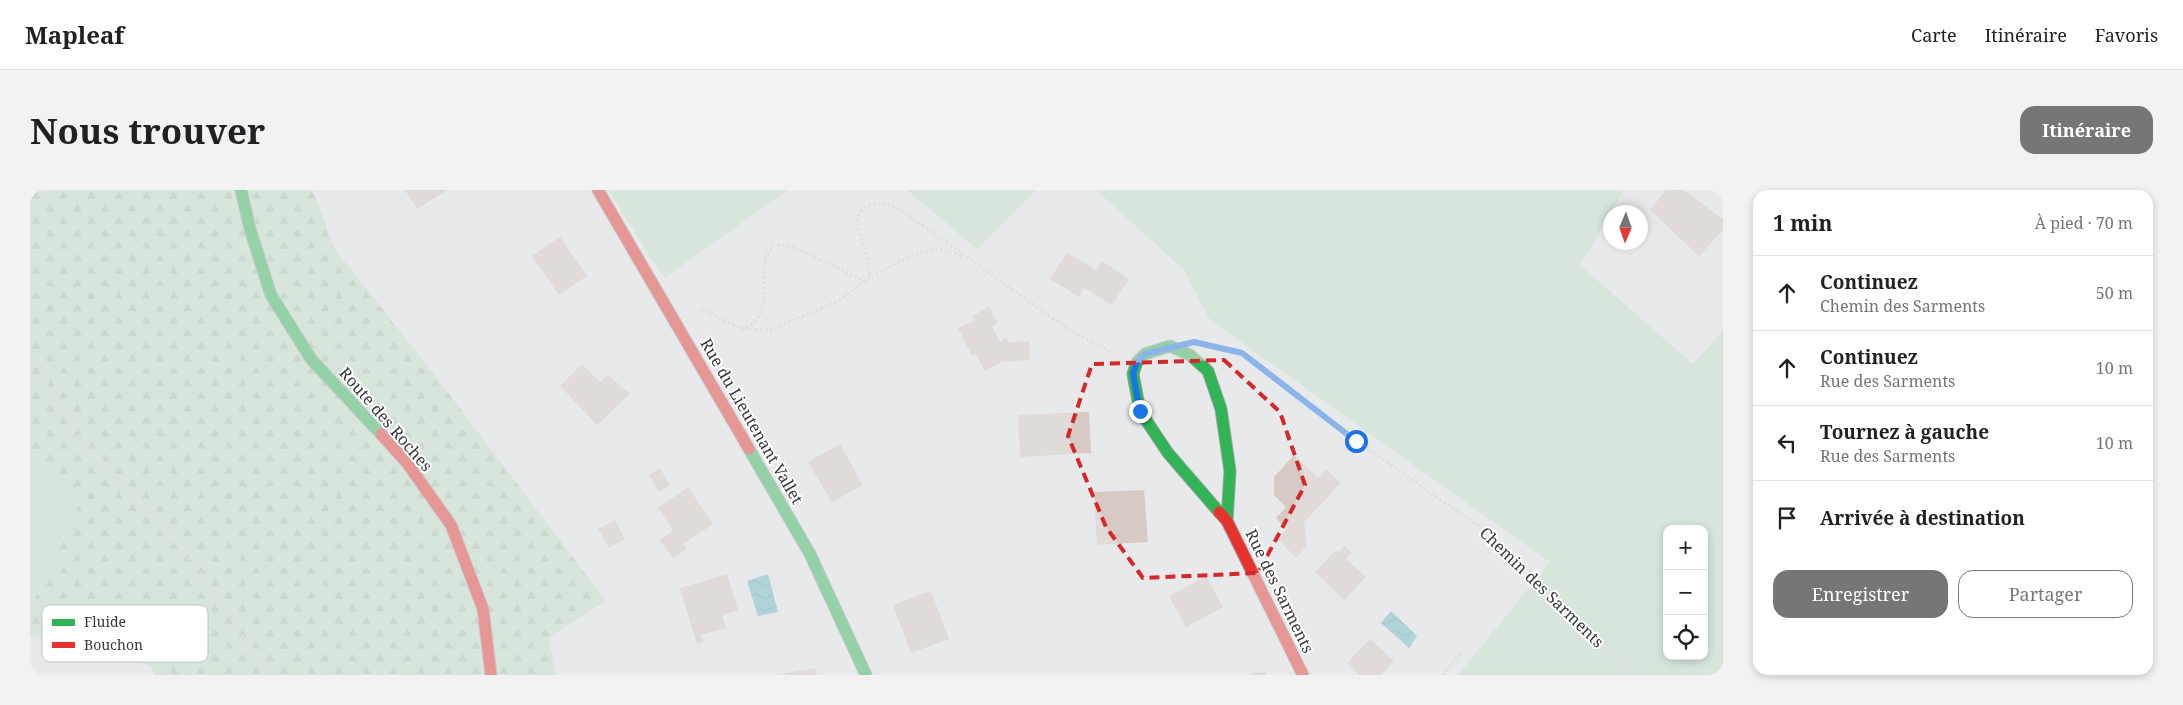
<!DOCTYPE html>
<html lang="fr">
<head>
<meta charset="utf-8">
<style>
	:root { --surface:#fff; --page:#f2f2f2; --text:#202124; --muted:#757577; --line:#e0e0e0; --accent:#757677 }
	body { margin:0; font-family:"Noto Serif",serif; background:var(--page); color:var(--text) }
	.controls { position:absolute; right:15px; bottom:15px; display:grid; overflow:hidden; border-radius:10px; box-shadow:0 2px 8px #0003 }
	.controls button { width:45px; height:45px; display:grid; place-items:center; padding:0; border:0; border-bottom:1px solid var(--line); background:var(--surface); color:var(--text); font:25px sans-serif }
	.compass { position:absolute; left:1573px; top:15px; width:45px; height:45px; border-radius:50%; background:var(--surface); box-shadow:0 2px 8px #0003; rotate:182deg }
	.stop { position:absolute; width:15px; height:15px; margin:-11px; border:4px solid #1a73e8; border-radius:50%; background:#fff }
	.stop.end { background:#1a73e8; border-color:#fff; box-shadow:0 1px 5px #0008 }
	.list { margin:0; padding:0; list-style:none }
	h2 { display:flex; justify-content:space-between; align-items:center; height:65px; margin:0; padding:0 20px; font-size:21px }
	h2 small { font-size:16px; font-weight:400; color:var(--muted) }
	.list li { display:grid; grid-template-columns:32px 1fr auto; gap:15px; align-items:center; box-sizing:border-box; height:75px; padding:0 20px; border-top:1px solid var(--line) }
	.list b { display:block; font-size:19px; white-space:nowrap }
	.list p { margin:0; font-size:16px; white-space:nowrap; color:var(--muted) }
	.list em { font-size:16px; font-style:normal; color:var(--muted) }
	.actions { display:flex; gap:10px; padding:15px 20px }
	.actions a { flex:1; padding:11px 0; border:1px solid var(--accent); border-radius:15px; text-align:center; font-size:18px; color:var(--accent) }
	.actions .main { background:var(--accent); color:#fff }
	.icon { flex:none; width:28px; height:28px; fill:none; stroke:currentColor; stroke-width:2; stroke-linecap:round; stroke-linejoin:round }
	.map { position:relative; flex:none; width:1693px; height:485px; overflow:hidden; border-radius:15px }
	header { display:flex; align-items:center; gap:30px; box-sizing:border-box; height:70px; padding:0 25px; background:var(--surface); border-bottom:1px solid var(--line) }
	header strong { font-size:24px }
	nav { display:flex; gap:28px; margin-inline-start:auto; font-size:18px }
	.intro { display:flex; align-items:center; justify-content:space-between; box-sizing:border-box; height:120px; padding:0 30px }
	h1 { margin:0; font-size:35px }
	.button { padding:12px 22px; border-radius:15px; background:var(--accent); color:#fff; font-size:18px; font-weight:700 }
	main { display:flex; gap:30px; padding:0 30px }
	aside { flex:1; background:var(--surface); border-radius:15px; box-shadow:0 2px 8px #0003 }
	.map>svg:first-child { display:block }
	.grass { fill:#c4dfc8; fill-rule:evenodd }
	.forest { fill:url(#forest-firs) }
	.water { fill:url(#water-waves) }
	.building { fill:#d7c9c4 }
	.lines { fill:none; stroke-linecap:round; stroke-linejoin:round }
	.fast-casing { stroke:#9fa0a2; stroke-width:13 }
	.jam-casing { stroke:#9fa0a2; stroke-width:13 }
	.path { stroke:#d4d4d5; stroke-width:3; stroke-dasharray:2.5 2.5; stroke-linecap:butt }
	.fast { stroke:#30b455; stroke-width:11 }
	.jam { stroke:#e5322d; stroke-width:11 }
	.route { stroke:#1a73e8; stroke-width:6 }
	.marked { fill:none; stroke:#d62828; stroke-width:4; stroke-dasharray:10 6; stroke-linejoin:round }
	.labels { text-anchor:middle; stroke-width:4; stroke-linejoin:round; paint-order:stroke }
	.street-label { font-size:16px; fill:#373839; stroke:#fff }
	.key { fill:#fff; stroke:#c3c3c4; stroke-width:1 }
	.key-label { font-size:14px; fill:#373839 }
</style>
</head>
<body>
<header>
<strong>Mapleaf</strong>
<nav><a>Carte</a><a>Itinéraire</a><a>Favoris</a></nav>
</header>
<div class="intro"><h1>Nous trouver</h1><a class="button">Itinéraire</a></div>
<main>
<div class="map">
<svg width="1693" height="485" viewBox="0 0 1693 485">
	<defs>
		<pattern id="forest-firs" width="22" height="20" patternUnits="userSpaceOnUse" patternTransform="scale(1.25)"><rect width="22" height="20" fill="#c4dfc8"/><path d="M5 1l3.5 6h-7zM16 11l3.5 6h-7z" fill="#a9c0ad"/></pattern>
		<pattern id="water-waves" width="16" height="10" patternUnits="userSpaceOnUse" patternTransform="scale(1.25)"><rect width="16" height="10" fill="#6fbac7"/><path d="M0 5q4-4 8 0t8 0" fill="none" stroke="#5c98a3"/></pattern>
	</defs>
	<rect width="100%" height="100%" fill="#e8e9eb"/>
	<path class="grass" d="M578 0H758L634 88Z
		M877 0H1006L947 59Z
		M1066 0H1594L1550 75 1663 174 1693 141V485H1428L1520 372 1180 130 1154 80ZM1637 339H1674V466H1637Z
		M1 261 52 306 0 419V262Z"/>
	<path class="forest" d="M0 0H283L304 58 403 183 576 411 519 447 525 485H125L121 476 0 445V419L52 307 0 262Z"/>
	<path class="water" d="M738 384 748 422 728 426 717 391Z
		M1361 421 1387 446 1379 458 1351 433Z"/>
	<path class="building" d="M375 0H418L387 19Z
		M1636 0H1654L1693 29V40L1669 66 1620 20Z
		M530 47 557 86 529 105 502 66Z
		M1037 62 1066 80 1072 71 1099 89 1082 115 1054 98 1049 107 1020 89Z
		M959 117 968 133 962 137 970 152 976 148 978 152 999 151 1000 170 971 172 955 181 946 164 942 166 928 138 944 131 942 126Z
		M552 174 570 192 578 185 600 204 567 235 530 196Z
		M1059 222 1061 263 990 267 988 225Z
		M810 254 833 295 802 312 778 272Z
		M1264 265 1288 288 1296 280 1311 293 1274 332 1277 356 1266 368 1248 349 1257 339 1246 328 1256 317 1244 305V287Z
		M630 278 640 296 629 302 619 285Z
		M658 297 683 334 653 354 657 359 643 368 629 350 643 340 628 318Z
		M1114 300 1118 352 1067 355 1064 302Z
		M585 330 595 349 579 358 568 339Z
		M1314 356 1322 363 1316 369 1336 387 1314 410 1285 382 1306 360 1309 362Z
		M697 384 708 420 692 425 696 438 671 445 674 452 667 454 650 398Z
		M1176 386 1193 417 1156 437 1139 406Z
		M901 401 919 449 881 463 863 415Z
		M1340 449 1364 471 1351 485H1329L1317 473Z
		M786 478 787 485H752V484Z
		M1236 482V485H1221V484Z"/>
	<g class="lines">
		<g class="fast-casing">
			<path id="fast" d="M211 0 220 39 241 105 281 169 351 244
				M719 259 780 364 836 485
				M1189 322 1138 263 1110 221 1103 184 1107 172 1115 164 1140 156 1160 165 1178 181 1191 219 1200 281 1197 331"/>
		</g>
		<g class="jam-casing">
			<path id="jam" d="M568 0 719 259
				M351 244 377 273 421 335 453 419 461 485
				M1189 322 1197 331 1273 485"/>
		</g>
		<path class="path" d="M671 119 712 139C743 127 731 98 735 73 735 67 740 60 743 55H760L835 91 840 86C839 78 838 70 836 62 834 53 828 42 827 32 827 17 844 11 857 14 864 15 871 21 878 25L1035 137 1081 162
			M715 139 741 140 808 111 835 91 866 73 890 63 910 59 933 66
			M1198 160 1212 163 1326 251 1463 346 1602 485
			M0 162 44 240 124 325 182 398 238 485
			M1413 485 1431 462"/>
		<use href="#fast" class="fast"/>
		<use href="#jam" class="jam"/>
	</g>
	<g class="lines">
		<path class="route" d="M1110 221 1103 184 1107 172 1115 164 1164 152 1212 163 1326 251"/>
	</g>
	<path d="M0 0H1693V485H0ZM1194 170 1250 222 1275 295 1228 383 1113 388 1076 337 1038 246 1062 174Z" fill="#e8e9eb" fill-opacity=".55" fill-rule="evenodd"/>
	<path class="marked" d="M1194 170 1250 222 1275 295 1228 383 1113 388 1076 337 1038 246 1062 174Z"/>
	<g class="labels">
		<g class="street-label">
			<text transform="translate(356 229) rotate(49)" y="6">Route des Roches</text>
			<text transform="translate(722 231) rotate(60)" y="6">Rue du Lieutenant Vallet</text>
			<text transform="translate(1512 397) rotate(44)" y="6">Chemin des Sarments</text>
			<text transform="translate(1250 401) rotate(64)" y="6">Rue des Sarments</text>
		</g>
	</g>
	<rect x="12" y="415" width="166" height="57" rx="8" class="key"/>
	<rect x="22" y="429" width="23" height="7" fill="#30b455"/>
	<rect x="22" y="452" width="23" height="6" fill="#e5322d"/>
	<g class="key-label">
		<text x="54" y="437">Fluide</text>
		<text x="54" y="460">Bouchon</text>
	</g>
</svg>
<div class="controls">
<button>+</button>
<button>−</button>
<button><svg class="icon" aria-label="locate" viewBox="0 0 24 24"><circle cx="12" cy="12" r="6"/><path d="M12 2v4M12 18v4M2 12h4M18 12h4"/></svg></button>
</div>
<svg class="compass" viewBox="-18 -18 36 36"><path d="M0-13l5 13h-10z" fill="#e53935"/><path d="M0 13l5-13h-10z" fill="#757577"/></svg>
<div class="stop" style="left:1326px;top:251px"></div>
<div class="stop end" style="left:1110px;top:221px"></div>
</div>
<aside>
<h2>1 min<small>À pied · 70 m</small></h2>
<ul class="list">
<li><svg class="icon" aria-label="ahead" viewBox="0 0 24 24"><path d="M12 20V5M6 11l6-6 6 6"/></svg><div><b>Continuez</b><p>Chemin des Sarments</p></div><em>50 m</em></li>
<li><svg class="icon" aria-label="ahead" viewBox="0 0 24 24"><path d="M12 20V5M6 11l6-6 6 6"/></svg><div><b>Continuez</b><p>Rue des Sarments</p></div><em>10 m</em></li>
<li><svg class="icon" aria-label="left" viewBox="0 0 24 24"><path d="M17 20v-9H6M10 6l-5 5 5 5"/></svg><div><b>Tournez à gauche</b><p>Rue des Sarments</p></div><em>10 m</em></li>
<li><svg class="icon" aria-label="arrive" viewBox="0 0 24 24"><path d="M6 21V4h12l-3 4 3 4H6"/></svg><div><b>Arrivée à destination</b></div></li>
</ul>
<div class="actions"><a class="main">Enregistrer</a><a>Partager</a></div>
</aside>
</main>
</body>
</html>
